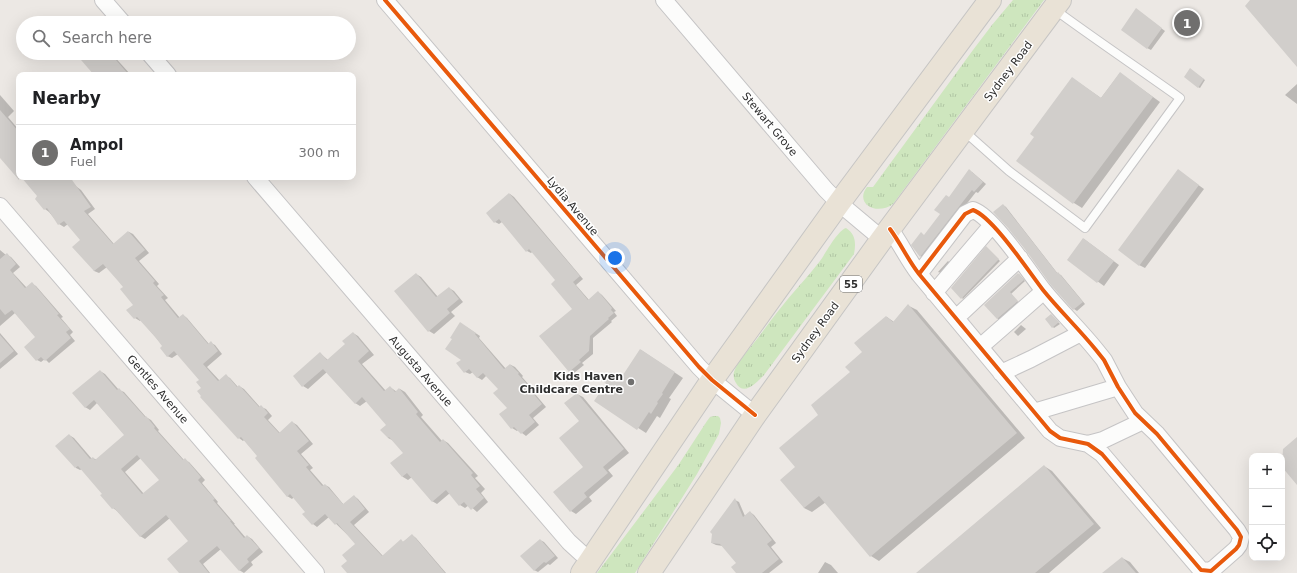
<!DOCTYPE html>
<html lang="en">
<head>
<meta charset="utf-8">
<style>
	:root { --surface:#fff; --page:#f6f6f6; --text:#202124; --muted:#757577; --line:#e0e0e0; --accent:#706f6e }
	body { margin:0; font-family:"DejaVu Sans",sans-serif; background:var(--page); color:var(--text) }
	.controls { position:absolute; right:12px; bottom:12px; display:grid; overflow:hidden; border-radius:8px; box-shadow:0 4px 16px #0002 }
	.controls button { width:36px; height:36px; display:grid; place-items:center; padding:0; border:0; border-bottom:1px solid var(--line); background:var(--surface); color:var(--text); font:20px sans-serif }
	.you { position:absolute; left:615px; top:258px; width:14px; height:14px; margin:-10px; border:3px solid #fff; border-radius:50%; background:#1a73e8; box-shadow:0 0 0 6px #1a73e833 }
	.badge { display:grid; place-items:center; width:26px; height:26px; border-radius:50%; background:var(--accent); color:#fff; font-size:13px; font-weight:700 }
	.pin { position:absolute; translate:-50% -50%; border:2px solid #fff; box-shadow:0 1px 4px #0006 }
	.list { margin:0; padding:0; list-style:none }
	h2 { display:flex; justify-content:space-between; align-items:center; height:52px; margin:0; padding:0 16px; font-size:17px }
	h2 small { font-size:13px; font-weight:400; color:var(--muted) }
	.list li { display:grid; grid-template-columns:26px 1fr auto; gap:12px; align-items:center; box-sizing:border-box; height:56px; padding:0 16px; border-top:1px solid var(--line) }
	.list b { display:block; font-size:15px; white-space:nowrap }
	.list p { margin:0; font-size:13px; white-space:nowrap; color:var(--muted) }
	.list em { font-size:13px; font-style:normal; color:var(--muted) }
	.icon { flex:none; width:22px; height:22px; fill:none; stroke:currentColor; stroke-width:2; stroke-linecap:round; stroke-linejoin:round }
	.map { position:relative; flex:none; width:1297px; height:573px; overflow:hidden }
	.search { position:absolute; background:var(--surface); box-shadow:0 4px 16px #0002; left:16px; top:16px; width:340px; height:44px; display:flex; align-items:center; gap:10px; box-sizing:border-box; padding:0 14px; border-radius:22px; color:var(--muted); font-size:15px }
	.panel { position:absolute; background:var(--surface); box-shadow:0 4px 16px #0002; left:16px; top:72px; width:340px; height:108px; border-radius:8px }
	.map>svg:first-child { display:block }
	.grass { fill:url(#grass-tufts) }
	.shadow { fill:#0003; fill-rule:evenodd }
	.building { fill:#d1cecb; fill-rule:evenodd }
	.lines { fill:none; stroke-linecap:round; stroke-linejoin:round }
	.service-casing { stroke:#c5c4c5; stroke-width:10 }
	.minor-casing { stroke:#c5c4c5; stroke-width:18 }
	.trunk-casing { stroke:#c6c5c4; stroke-width:24 }
	.service { stroke:#fcfcfb; stroke-width:8 }
	.minor { stroke:#fcfcfb; stroke-width:16 }
	.trunk { stroke:#e9e2d6; stroke-width:22 }
	.cycleway-casing { stroke:#fff; stroke-width:6 }
	.cycleway { stroke:#e8590c; stroke-width:4 }
	.poi-dot { fill:#706f6e; stroke:#fff; stroke-width:1.5 }
	.labels { text-anchor:middle; stroke-width:3; stroke-linejoin:round; paint-order:stroke }
	.shield { fill:#fff; stroke:#6d6d6d; stroke-width:1 }
	.shield-label { font-size:10px; font-weight:bold; fill:#2e2e2e }
	.street-label { font-size:11px; fill:#2e2e2e; stroke:#fff }
	.poi-label { font-size:11px; font-weight:bold; fill:#2e2e2e; stroke:#fff; text-anchor:end }
</style>
</head>
<body>
<div class="map">
<svg width="1297" height="573" viewBox="0 0 1297 573">
	<defs>
		<pattern id="grass-tufts" width="24" height="20" patternUnits="userSpaceOnUse"><rect width="24" height="20" fill="#cee6be"/><path d="M3 7l-1-3M5 7V3M7 7l1-3M15 17l-1-3M17 17v-4M19 17l1-3" fill="none" stroke="#b1c6a4"/></pattern>
	</defs>
	<rect width="100%" height="100%" fill="#ece8e4"/>
	<path class="grass" d="M1013 0H1044L893 204C877 216 854 204 867 187H873L973 50 992 25Z
		M846 228C856 234 856 244 854 254L764 375C757 382 744 397 736 383 734 380 733 376 734 372 737 362 747 352 753 344 762 333 770 321 779 310 792 293 807 278 820 261 826 253 837 231 846 228Z
		M714 416H718L720 418 721 423 719 434 697 474 635 573H597L650 503 679 464 707 421 710 417Z"/>
	<path class="shadow" d="M1140 12 1165 31 1151 50 1147 48Z
		M84 53H111L131 75H95Z
		M1191 70 1205 80 1200 88 1198 87Z
		M1120 73 1160 102 1082 208 1074 203 1018 161 1036 137 1072 78 1101 98Z
		M1297 84V104L1285 95Z
		M0 95 14 111 8 117 19 130V176L0 156Z
		M1179 171 1204 189 1145 268 1139 265Z
		M972 172 986 184 978 193 976 192 924 258 920 256 925 236 941 214 949 198Z
		M22 177H67L77 187 81 190 95 209 88 214 114 244 129 232 133 234 149 253 139 261 159 284 157 286 168 298 165 300 180 318 183 315 187 318 209 344 211 343 215 345 222 354 207 367 220 381 226 376 230 378 238 387 239 386 244 389 260 407H261L266 409 272 416 268 420 280 433 292 422 297 425 313 444 301 454 313 468 310 470 324 486 325 485 329 487 344 505 354 496 358 499 369 512 354 525 383 556 401 541 403 542 412 535 416 538 446 573H349L348 561 357 544 329 517 317 527 313 524 306 512 294 497 292 499 287 496 258 456 244 440 243 441 239 438 202 388 200 380 178 354 172 358 167 356 163 346 141 320 140 321 135 318 134 305 124 287 107 267 99 273 94 271 82 240 68 224 64 227 59 224 49 212 45 209 39 196Z
		M510 194 514 197 583 279 576 285 589 300 598 292 602 295 616 311 614 312 617 316 611 321 612 322 593 338V354L582 363 584 365 574 373 570 371 573 309 557 280 533 251 531 253 527 251 502 222 499 224 495 222 487 213Z
		M1003 205 1006 207 1058 274 1061 275 1085 304 1077 311 1074 309 1051 283Z
		M1084 239 1119 265 1104 286 1068 260Z
		M988 249 1000 261 963 299 962 298Z
		M0 250 6 255H7L11 257 20 267 13 273 27 288 32 284 36 286 63 317 61 318 73 332 70 335 75 341 49 363 45 359 41 362 37 360 36 337 15 313 0 326Z
		M948 261 950 263 941 273 938 272Z
		M416 274 421 277 438 297 449 288 454 291 463 302 451 312 455 316 434 334 429 331Z
		M1019 274 1025 281 1011 294 1019 303 999 320 985 305Z
		M909 306 917 310 1025 438 879 561 871 556 826 502 812 512 804 508 796 467 820 415 851 372 887 317 894 322Z
		M1052 316 1060 324 1054 328 1053 327Z
		M1021 325 1026 329 1018 336 1014 332Z
		M465 326 480 336 479 338 506 369 511 365 515 367 523 376 522 377 531 387 530 388 546 407 533 418 539 425 526 436 518 430 517 431 512 428 508 408 499 389 487 375 482 380 477 377 473 372 470 374 465 372 463 360Z
		M0 333 18 354 0 369Z
		M353 333 358 336 374 355 362 364 386 391 390 387 397 392 400 389 405 392 423 415 421 417 442 441 443 440 448 443 478 476 475 478 485 489 481 493 488 502 477 512 469 505 465 508 460 505 450 493 437 504 432 501 412 477 408 480 403 477 392 464 404 453 394 441 388 438 387 425 367 401 360 406 355 403 327 372 308 389 303 386 321 354 328 360 346 344Z
		M641 350 683 378 669 398 671 399 660 418 657 416 646 433 596 401 622 379Z
		M100 371 105 374 119 390 124 392 146 417 151 420 159 430 158 431 184 460 189 462 205 480 202 483 218 502 217 503 235 524H234L246 538 247 536 252 539 263 552 251 562 253 565 244 573 239 570 221 549 203 564 210 573H180L189 541 170 518 145 539 140 536 117 511 113 508 103 494 82 469 80 470 76 468 69 435 74 438 92 459 93 458 97 460 125 435 97 403 90 410 85 407ZM141 458 160 480 144 494 125 472Z
		M577 394 583 397 629 453 608 470 613 476 589 497 592 501 576 514 571 511 584 467Z
		M1044 466 1052 471 1101 528 1049 573H917Z
		M735 500 739 502 745 516 750 512 754 515 776 543 771 547 783 562 769 573H737V563L723 546 716 545 712 543Z
		M540 540 544 542 558 558 550 565 548 564 538 572 534 570Z
		M1122 558 1130 562 1139 573H1104Z
		M825 562 831 565 838 573H818Z"/>
	<path class="building" d="M1250 0H1297V67L1245 6Z
		M1136 8 1162 28 1147 49 1121 30Z
		M75 53H110L129 75H94Z
		M1190 68 1204 79 1198 88 1184 77Z
		M1120 72 1153 97 1073 204 1016 161 1034 137 1030 134 1072 77 1101 98Z
		M0 110 19 132V180L0 158Z
		M969 169 983 182 974 192 972 190 920 257 911 245 921 232 924 235 940 214 934 210 946 195 949 197Z
		M1178 169 1199 185 1139 266 1118 250Z
		M21 177H70L91 207 84 211 113 244 128 231 145 250 135 258 155 281 153 283 164 295 161 297 178 318 183 314 208 344 211 341 218 351 203 364 218 381 226 374 237 387 239 385 259 407 261 405 268 413 264 417 279 433 292 421 309 441 297 451 309 465 306 467 322 486 325 484 343 504 354 495 365 509 350 522 382 556 401 539 403 542 412 534 445 573H347L341 566 347 561 342 555 355 544 337 523 335 525 325 514 312 525 302 514 305 512 290 494 287 497 255 458 257 456 241 437 238 439 200 397 201 396 197 391 201 388 196 382 199 380 174 351 167 357 160 348 162 346 156 338 137 317 134 319 126 310 133 305 120 289 123 287 118 281 103 264 94 271 72 247 80 240 64 221 58 225 47 208 44 210 35 199 37 196Z
		M509 193 580 276 573 282 588 300 598 291 612 308 611 310 614 313 608 318 609 319 590 336 589 351 579 360 581 362 569 372 539 336 572 309 551 284 555 280 529 249 526 252 499 219 494 223 486 213Z
		M1003 204 1057 273 1058 272 1083 302 1073 310 1050 284 1027 252 1008 228 993 212Z
		M1083 238 1114 261 1097 283 1067 260Z
		M986 246 999 259 961 299 951 288Z
		M7 253 16 264 10 270 25 288 32 282 59 314 57 315 70 329 66 332 71 338 45 361 41 357 36 361 24 347 35 337 12 310 5 315 0 309V259Z
		M416 273 436 297 449 287 459 299 447 309 450 313 428 332 394 291Z
		M1018 273 1024 280 1010 292 1018 301 997 319 984 305Z
		M908 304 1017 433 870 557 819 496 804 508 780 480 795 467 779 448 818 415 811 405 850 372 845 367 862 352 854 343 886 316 893 322Z
		M1051 314 1059 322 1052 328 1045 319Z
		M460 322 476 333 475 334 504 369 510 364 519 373 518 374 527 384 526 385 542 404 529 415 535 422 521 434 514 427 511 429 499 414 507 408 493 393 498 389 483 373 477 378 469 369 464 373 456 363 461 360 445 349 452 339 450 338Z
		M353 332 369 351 358 361 384 391 390 386 395 392 399 388 418 412 416 414 440 442 443 439 473 473 471 475 480 486 476 489 484 498 471 510 464 502 459 506 446 490 432 502 407 473 402 477 390 463 403 453 389 437 388 438 380 430 386 425 362 397 355 404 323 369 302 387 293 376 320 352 327 360 345 344 342 341Z
		M0 335 14 351 0 363Z
		M640 349 675 372 662 393 663 394 657 402 658 403 651 414 649 412 637 430 594 401 606 383 604 382 611 372 621 378Z
		M100 370 117 390 119 388 145 417 146 416 155 427 154 428 183 460 185 458 201 477 198 480 215 499 213 500 231 521H230L244 538 247 535 259 548 247 559 249 562 239 571 217 546 199 561 209 573H179L167 559 188 541 166 515 140 537 114 508 112 509 100 495 102 494 78 466 75 468 55 446 69 434 90 459 93 457 95 460 124 435 94 400 85 408 72 393ZM137 455 159 480 142 494 121 469Z
		M577 393 624 449 603 467 608 473 584 493 587 497 570 512 553 492 583 467 559 438 579 421 564 403Z
		M1297 437V485L1282 467 1283 449Z
		M1044 465 1094 524 1035 573H916Z
		M735 498 743 517 750 511 772 540 767 544 779 559 762 573H736L731 567 736 563 720 544 711 543 712 534 710 532Z
		M540 539 555 556 546 563 544 562 534 571 520 556Z
		M1122 557 1136 573H1102Z"/>
	<g class="lines">
		<g class="service-casing">
			<path id="service" d="M964 131 1009 171 1085 228 1180 98C1138 68 1096 40 1054 9"/>
		</g>
		<g class="minor-casing">
			<path id="minor" d="M103 0 123 23
				M385 0 699 367 712 380 755 415
				M664 0 826 190 839 203 882 239
				M149 53 168 75
				M255 177 569 542 581 553 591 558
				M0 206 316 573
				M890 229C901 244 908 260 919 274L1050 431 1060 438 1088 444 1102 454 1201 570 1211 571 1236 549 1239 545 1241 537 1237 530 1157 434 1135 413 1118 387 1104 360 1096 350C1079 329 1060 311 1043 290 1029 272 993 217 973 210L965 214 919 274
				M934 293 992 225
				M956 318 1020 258
				M980 347 1044 291
				M1001 373 1031 359 1081 333
				M1034 412 1118 387
				M1088 444 1103 440 1143 421"/>
		</g>
		<g class="trunk-casing">
			<path id="trunk" d="M582 573 712 380 839 203 990 0
				M649 573 755 415 882 239 1060 0"/>
		</g>
		<use href="#service" class="service"/>
		<use href="#minor" class="minor"/>
		<use href="#trunk" class="trunk"/>
		<g class="cycleway-casing">
			<path id="cycleway" d="M385 0 699 367 712 380 755 415
				M890 229C901 244 908 260 919 274L1050 431 1060 438 1088 444 1102 454 1201 570 1211 571 1236 549 1239 545 1241 537 1237 530 1157 434 1135 413 1118 387 1104 360 1096 350C1079 329 1060 311 1043 290 1029 272 993 217 973 210L965 214 919 274"/>
		</g>
		<use href="#cycleway" class="cycleway"/>
	</g>
	<circle class="poi-dot" cx="631" cy="382" r="4"/>
	<g class="labels">
		<rect class="shield" x="840" y="276" width="22" height="16" rx="3"/>
		<g class="shield-label">
			<text x="851" y="288">55</text>
		</g>
		<g class="street-label">
			<text transform="translate(1008 71) rotate(-53)" y="4">Sydney Road</text>
			<text transform="translate(770 124) rotate(50)" y="4">Stewart Grove</text>
			<text transform="translate(573 206) rotate(50)" y="4">Lydia Avenue</text>
			<text transform="translate(815 332) rotate(-54)" y="4">Sydney Road</text>
			<text transform="translate(421 371) rotate(49)" y="4">Augusta Avenue</text>
			<text transform="translate(158 389) rotate(49)" y="4">Gentles Avenue</text>
		</g>
		<g class="poi-label">
			<text x="623" y="380">Kids Haven<tspan x="623" dy="13">Childcare Centre</tspan></text>
		</g>
	</g>
</svg>
<div class="controls">
<button>+</button>
<button>−</button>
<button><svg class="icon" aria-label="locate" viewBox="0 0 24 24"><circle cx="12" cy="12" r="6"/><path d="M12 2v4M12 18v4M2 12h4M18 12h4"/></svg></button>
</div>
<div class="you"></div>
<div class="pin badge" style="left:1187px;top:23px">1</div>
<div class="search"><svg class="icon" aria-label="search" viewBox="0 0 24 24"><circle cx="10" cy="10" r="6"/><path d="M15 15l6 6"/></svg>Search here</div>
<section class="panel">
<h2>Nearby<small></small></h2>
<ul class="list">
<li><span class="badge">1</span><div><b>Ampol</b><p>Fuel</p></div><em>300 m</em></li>
</ul>
</section>
</div>
</body>
</html>
